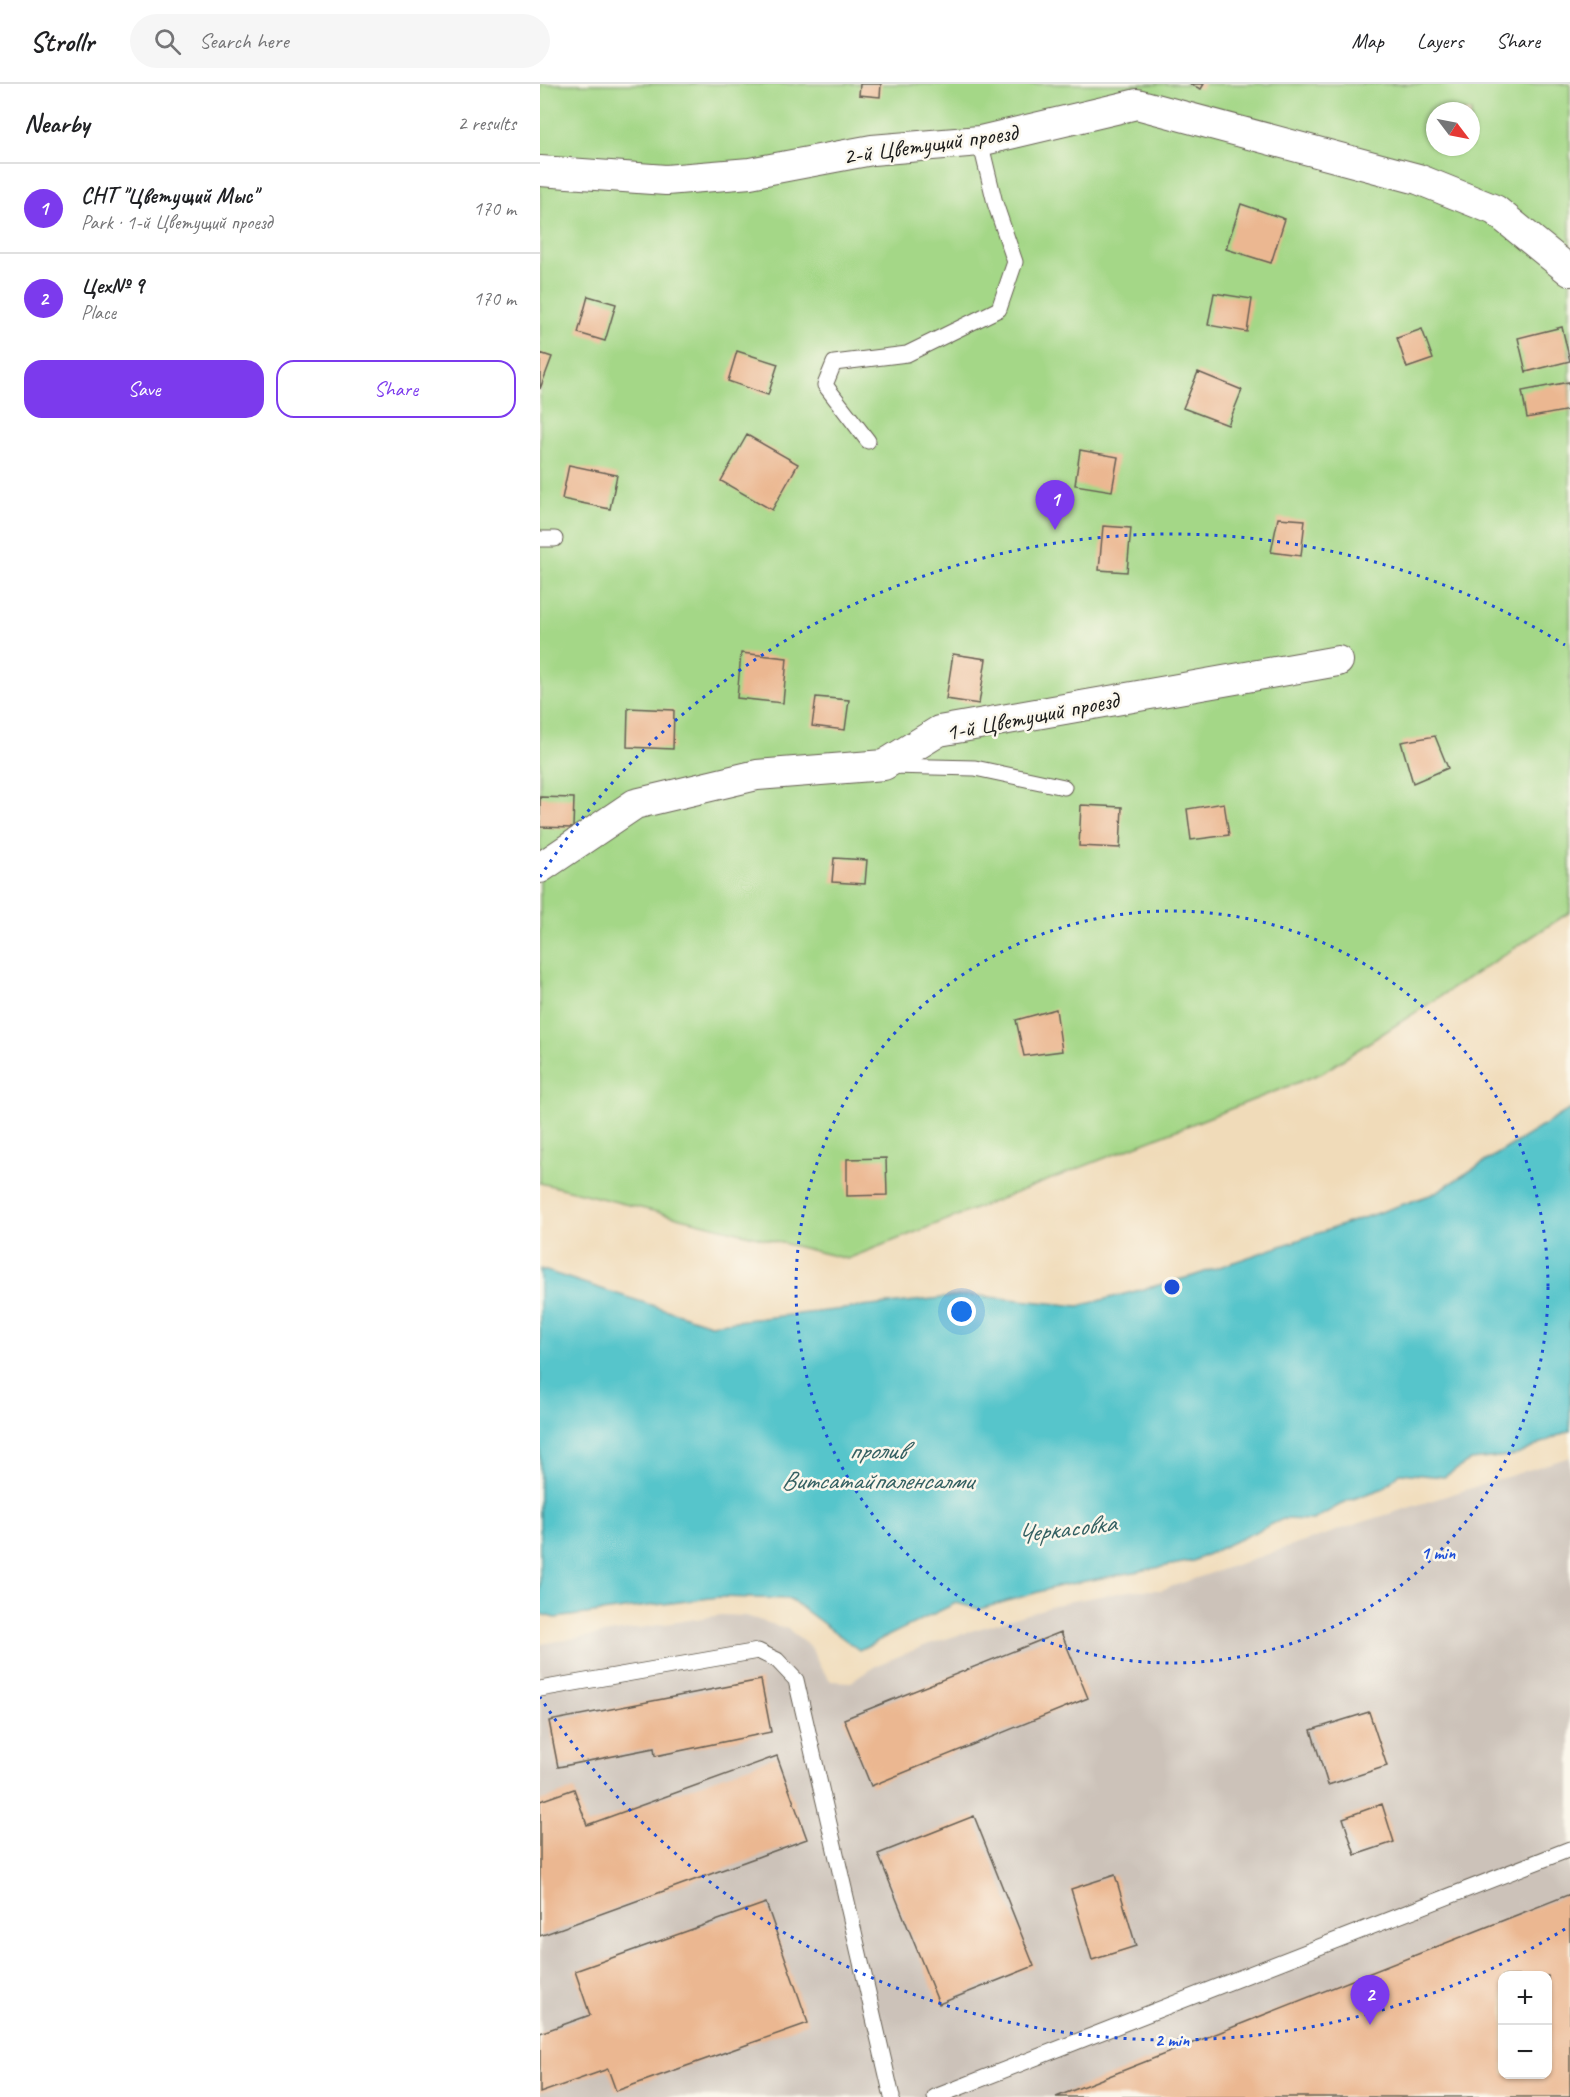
<!DOCTYPE html>
<html lang="en">
<head>
<meta charset="utf-8">
<style>
	:root { --surface:#fff; --page:#f6f6f6; --text:#202124; --muted:#757577; --line:#e0e0e0; --accent:#7c3aed }
	body { margin:0; font-family:Caveat,sans-serif; background:var(--page); color:var(--text) }
	.controls { position:absolute; right:18px; bottom:18px; display:grid; overflow:hidden; border-radius:12px; box-shadow:0 2px 4px #0004 }
	.controls button { width:54px; height:54px; display:grid; place-items:center; padding:0; border:0; border-bottom:2px solid var(--line); background:var(--surface); color:var(--text); font:30px sans-serif }
	.compass { position:absolute; left:886px; top:18px; width:54px; height:54px; border-radius:50%; background:var(--surface); box-shadow:0 2px 4px #0004; rotate:122deg }
	.you { position:absolute; left:422px; top:1228px; width:21px; height:21px; margin:-15px; border:4px solid #fff; border-radius:50%; background:#1a73e8; box-shadow:0 0 0 9px #1a73e833 }
	.badge { display:grid; place-items:center; width:39px; height:39px; border-radius:50%; background:var(--accent); color:#fff; font-size:20px; font-weight:700 }
	.pin { position:absolute; translate:-50% -50px; filter:drop-shadow(0 2px 3px #0008) }
	.pin::after { content:''; position:absolute; top:32px; width:21px; height:18px; background:inherit; clip-path:polygon(0 0,100% 0,50% 100%) }
	.list { margin:0; padding:0; list-style:none }
	h2 { display:flex; justify-content:space-between; align-items:center; height:78px; margin:0; padding:0 24px; font-size:26px }
	h2 small { font-size:20px; font-weight:400; color:var(--muted) }
	.list li { display:grid; grid-template-columns:39px 1fr auto; gap:18px; align-items:center; box-sizing:border-box; height:90px; padding:0 24px; border-top:2px solid var(--line) }
	.list b { display:block; font-size:22px; white-space:nowrap }
	.list p { margin:0; font-size:20px; white-space:nowrap; color:var(--muted) }
	.list em { font-size:20px; font-style:normal; color:var(--muted) }
	.actions { display:flex; gap:12px; padding:18px 24px }
	.actions a { flex:1; padding:14px 0; border:2px solid var(--accent); border-radius:18px; text-align:center; font-size:21px; color:var(--accent) }
	.actions .main { background:var(--accent); color:#fff }
	.icon { flex:none; width:33px; height:33px; fill:none; stroke:currentColor; stroke-width:2; stroke-linecap:round; stroke-linejoin:round }
	.map { position:relative; flex:none; width:1030px; height:2013px; overflow:hidden }
	header { display:flex; align-items:center; gap:36px; box-sizing:border-box; height:84px; padding:0 30px; background:var(--surface); border-bottom:2px solid var(--line) }
	header strong { font-size:28px }
	nav { display:flex; gap:33px; margin-inline-start:auto; font-size:21px }
	.search { width:420px; height:54px; background:var(--page); display:flex; align-items:center; gap:15px; box-sizing:border-box; padding:0 21px; border-radius:33px; color:var(--muted); font-size:22px }
	main { display:flex }
	aside { flex:1; background:var(--surface) }
	.map>svg:first-child { display:block }
	.industrial { fill:#ccc2b9; fill-rule:evenodd }
	.green { fill:#a4d787; stroke:#607a52; stroke-width:1.5; fill-rule:evenodd }
	.water { fill:#57c5cb; stroke:#3a7074; stroke-width:1.5 }
	.building { fill:#ebb791; fill-rule:evenodd }
	.lines { fill:none; stroke-linecap:round; stroke-linejoin:round }
	.service-casing { stroke:#665f53; stroke-width:17 }
	.minor-casing { stroke:#665f53; stroke-width:32 }
	.service { stroke:#fff; stroke-width:15 }
	.minor { stroke:#fff; stroke-width:30 }
	.ring { fill:none; stroke:#1d4ed8; stroke-width:3; stroke-dasharray:3 6 }
	.labels { text-anchor:middle; stroke-width:5; stroke-linejoin:round; paint-order:stroke }
	.street-label { font-size:24px; fill:#1c1c1c; stroke:#fbf7ec }
	.water-label { font-size:26px; font-style:italic; fill:#346062; stroke:#fbf7ec }
	.centre { fill:#1d4ed8; stroke:#fbf7ec; stroke-width:3 }
	.ring-label { font-size:18px; text-anchor:middle; font-weight:bold; fill:#1d4ed8; stroke:#fbf7ec; stroke-width:5; stroke-linejoin:round; paint-order:stroke }
</style>
</head>
<body>
<header>
<strong>Strollr</strong>
<div class="search"><svg class="icon" aria-label="search" viewBox="0 0 24 24"><circle cx="10" cy="10" r="6"/><path d="M15 15l6 6"/></svg>Search here</div>
<nav><a>Map</a><a>Layers</a><a>Share</a></nav>
</header>
<main>
<aside>
<h2>Nearby<small>2 results</small></h2>
<ul class="list">
<li><span class="badge">1</span><div><b>СНТ &quot;Цветущий Мыс&quot;</b><p>Park · 1-й Цветущий проезд</p></div><em>170 m</em></li>
<li><span class="badge">2</span><div><b>Цех№ 9</b><p>Place</p></div><em>170 m</em></li>
</ul>
<div class="actions"><a class="main">Save</a><a>Share</a></div>
</aside>
<div class="map">
<svg width="1030" height="2013" viewBox="0 0 1030 2013">
	<rect width="100%" height="100%" fill="#fbf7ec"/>
	<filter id="ink" filterUnits="userSpaceOnUse"><feTurbulence type="fractalNoise" baseFrequency=".0167" numOctaves="2"/><feDisplacementMap in="SourceGraphic" scale="12" xChannelSelector="R" yChannelSelector="G"/><feConvolveMatrix kernelMatrix="1 2 1 2 8 2 1 2 1" color-interpolation-filters="sRGB"/></filter>
	<filter id="wash" filterUnits="userSpaceOnUse"><feTurbulence type="fractalNoise" baseFrequency=".008" numOctaves="4" result="noise"/><feDisplacementMap in="SourceGraphic" scale="24" xChannelSelector="R" yChannelSelector="G"/><feGaussianBlur stdDeviation="1.35" result="paint"/><feColorMatrix in="noise" values="0 0 0 0 0 0 0 0 0 0 0 0 0 0 0 0 0 1.4 0 .05"/><feComposite in="paint" operator="in"/></filter>
	<g filter="url(#wash)">
		<rect width="100%" height="100%" fill="#f0dbb9"/>
		<path class="industrial" d="M1030 1373V2013H0V1560L181 1531 206 1532 248 1545 271 1563 280 1583 291 1597 311 1598 337 1581 389 1560 526 1518 595 1506H621L820 1439ZM963 1892H1008V1990H963Z"/>
		<path class="green" d="M0 0H1030V828L782 989 307 1175 0 1099ZM895 27H931V63H895Z"/>
		<path class="water" d="M1030 1025V1346L977 1371 931 1376 904 1393 860 1389 844 1404 807 1417 773 1436 743 1435 653 1477 519 1502 440 1525 416 1519 319 1566 250 1515 178 1513 15 1534 0 1530V1185L170 1240 429 1211 539 1222 653 1192 893 1110Z"/>
		<g id="blocks">
			<path class="building" d="M320 0H341L340 13 319 11Z
				M649 0H664L661 5Z
				M701 120 745 135 731 179 686 165Z
				M674 209 712 215 707 248 668 241Z
				M48 212 76 220 65 257 38 249Z
				M1022 243 1030 277 986 288 978 254Z
				M882 245 893 275 867 284 857 254Z
				M197 267 238 280 228 311 188 297Z
				M0 269 12 273 0 305Z
				M658 288 702 306 688 341 643 324Z
				M1029 298 1030 326 987 334 982 307Z
				M207 351 258 380 232 426 181 397Z
				M540 366 578 373 572 407 535 401Z
				M29 381 77 391 70 425 22 415Z
				M738 434 765 436 761 472 731 468Z
				M563 442 591 444 587 488 559 486Z
				M201 569 247 574 243 619 197 614Z
				M413 570 446 575 439 620 406 615Z
				M276 613 309 616 305 646 272 642Z
				M88 624 134 626 133 665 87 663Z
				M895 652 908 684 873 699 861 658Z
				M0 713 34 714 33 744 0 743Z
				M684 719 689 751 651 756 647 725Z
				M541 721 582 723 580 764 539 762Z
				M294 774 327 776 325 800 292 798Z
				M516 925 522 967 484 972 476 936Z
				M346 1074 347 1111 307 1112V1075Z
				M521 1548 548 1614 331 1702 304 1635Z
				M221 1596 231 1648 115 1672 114 1664 18 1683 9 1637Z
				M829 1628 847 1682 788 1701 771 1646Z
				M237 1672 267 1755 0 1852V1717L34 1705 47 1741Z
				M842 1720 854 1758 815 1771 803 1734Z
				M434 1732 494 1882 399 1920 338 1770Z
				M575 1791 596 1862 552 1876 531 1805Z
				M1030 1810V2013H516ZM963 1892H1008V1990H963Z
				M226 1819 268 1939 76 2007 68 1985 0 2009V1949L50 1931 35 1887Z"/>
		</g>
	</g>
	<g filter="url(#ink)">
		<use href="#blocks" fill-opacity="0" stroke="#665f53" stroke-width="1.5"/>
		<g class="lines">
			<g class="service-casing">
				<path id="service" d="M328 357 285 301 294 279 367 270 459 225 475 178 455 119 440 57
					M0 455H15
					M350 682 435 684 524 703
					M0 1605 218 1567 237 1576 256 1596 352 2013
					M395 2013 1030 1765"/>
			</g>
			<g class="minor-casing">
				<path id="minor" d="M0 87 126 96 210 89 332 66 440 57 597 20 878 95 955 126 1030 187
					M0 784 95 720 217 691 344 681 399 647 798 577"/>
			</g>
			<use href="#service" class="service"/>
			<use href="#minor" class="minor"/>
		</g>
	</g>
	<g class="ring">
		<circle cx="632" cy="1203" r="376"/>
		<path d="M1025 1845A753 753 0 0 1 0 1613M0 793A753 753 0 0 1 1025 561"/>
	</g>
	<g class="labels">
		<g class="street-label">
			<text transform="translate(390 60) rotate(-8)" y="8">2-й Цветущий проезд</text>
			<text transform="translate(492 632) rotate(-11)" y="8">1-й Цветущий проезд</text>
		</g>
		<g class="water-label">
			<text x="337" y="1375">пролив<tspan x="337" dy="30">Витсатайпаленсалми</tspan></text>
			<text transform="translate(526 1444) rotate(-7)" y="9">Черкасовка</text>
		</g>
	</g>
	<circle cx="632" cy="1203" r="9" class="centre"/>
	<g class="ring-label">
		<text x="898" y="1475">1 min</text>
		<text x="632" y="1962">2 min</text>
	</g>
</svg>
<div class="controls">
<button>+</button>
<button>−</button>
</div>
<svg class="compass" viewBox="-18 -18 36 36"><path d="M0-13l5 13h-10z" fill="#e53935"/><path d="M0 13l5-13h-10z" fill="#757577"/></svg>
<div class="you"></div>
<div class="pin badge" style="left:515px;top:446px">1</div>
<div class="pin badge" style="left:830px;top:1941px">2</div>
</div>
</main>
</body>
</html>
